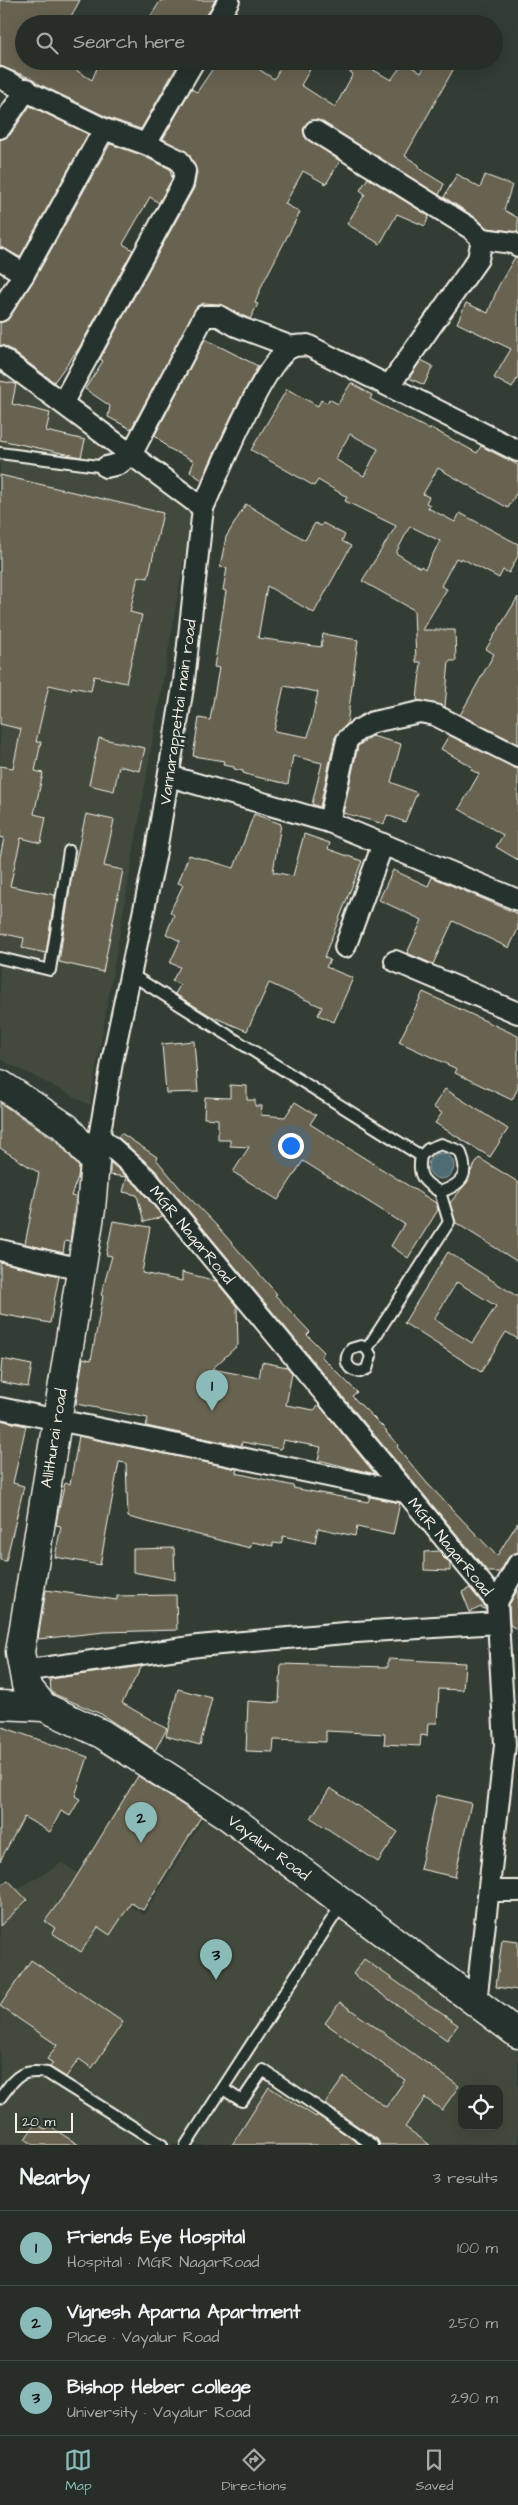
<!DOCTYPE html>
<html lang="en">
<head>
<meta charset="utf-8">
<style>
	:root { --surface:#262e27; --page:#323a33; --text:#f1f3f6; --muted:#a4a8a7; --line:#424a44; --accent:#8bbbb9 }
	body { margin:0; font-family:"Architects Daughter",sans-serif; background:var(--page); color:var(--text) }
	.controls { position:absolute; right:15px; bottom:15px; display:grid; overflow:hidden; border-radius:10px; box-shadow:0 5px 20px #0002 }
	.controls button { width:45px; height:45px; display:grid; place-items:center; padding:0; border:0; border-bottom:1px solid var(--line); background:var(--surface); color:var(--text); font:25px sans-serif }
	.scale { position:absolute; left:15px; bottom:12px; width:58px; box-sizing:border-box; padding-left:5px; border:2px solid #f4f1e8; border-top:0; font-size:14px; line-height:18px; white-space:nowrap; color:#f4f1e8; -webkit-text-stroke:4px #26332d; paint-order:stroke }
	.you { position:absolute; left:290px; top:1145px; width:18px; height:18px; margin:-12px; border:4px solid #fff; border-radius:50%; background:#1a73e8; box-shadow:0 0 0 8px #1a73e833 }
	.badge { display:grid; place-items:center; width:32px; height:32px; border-radius:50%; background:var(--accent); color:#111; font-size:16px; font-weight:700 }
	.pin { position:absolute; translate:-50% -41px; filter:drop-shadow(0 1px 2px #0008) }
	.pin::after { content:''; position:absolute; top:26px; width:18px; height:15px; background:inherit; clip-path:polygon(0 0,100% 0,50% 100%) }
	.list { margin:0; padding:0; list-style:none }
	h2 { display:flex; justify-content:space-between; align-items:center; height:65px; margin:0; padding:0 20px; font-size:21px }
	h2 small { font-size:16px; font-weight:400; color:var(--muted) }
	.list li { display:grid; grid-template-columns:32px 1fr auto; gap:15px; align-items:center; box-sizing:border-box; height:75px; padding:0 20px; border-top:1px solid var(--line) }
	.list b { display:block; font-size:19px; white-space:nowrap }
	.list p { margin:0; font-size:16px; white-space:nowrap; color:var(--muted) }
	.list em { font-size:16px; font-style:normal; color:var(--muted) }
	.icon { flex:none; width:28px; height:28px; fill:none; stroke:currentColor; stroke-width:2; stroke-linecap:round; stroke-linejoin:round }
	.map { position:relative; flex:none; width:518px; height:2145px; overflow:hidden }
	.search { position:absolute; background:var(--surface); box-shadow:0 5px 20px #0002; left:15px; right:15px; top:15px; height:55px; display:flex; align-items:center; gap:12px; box-sizing:border-box; padding:0 18px; border-radius:28px; color:var(--muted); font-size:19px }
	.sheet { height:290px; background:var(--surface) }
	nav { display:flex; justify-content:space-around; align-items:center; box-sizing:border-box; height:70px; border-top:1px solid var(--line); background:var(--surface); font-size:14px; color:var(--muted) }
	nav a { display:grid; justify-items:center; gap:2px }
	nav .on { color:var(--accent) }
	.map>svg:first-child { display:block }
	.built { fill:#43493d; fill-rule:evenodd }
	.water { fill:#4f6c75; stroke:#91a1a3 }
	.building { fill:#686451; stroke:#f4f1e8; fill-rule:evenodd }
	.lines { fill:none; stroke-linecap:round; stroke-linejoin:round }
	.lane-casing { stroke:#f4f1e8; stroke-width:14 }
	.street-casing { stroke:#f4f1e8; stroke-width:24 }
	.secondary-casing { stroke:#f4f1e8; stroke-width:31 }
	.lane { stroke:#26332d; stroke-width:10 }
	.street { stroke:#26332d; stroke-width:20 }
	.secondary { stroke:#26332d; stroke-width:28 }
	.labels { text-anchor:middle; stroke-width:5; stroke-linejoin:round; paint-order:stroke }
	.street-label { font-size:16px; fill:#f4f1e8; stroke:#26332d }
</style>
</head>
<body>
<div class="map">
<svg width="518" height="2145" viewBox="0 0 518 2145">
	<rect width="100%" height="100%" fill="#333d34"/>
	<filter id="ink" filterUnits="userSpaceOnUse"><feTurbulence type="fractalNoise" baseFrequency=".02" numOctaves="2"/><feDisplacementMap in="SourceGraphic" scale="10" xChannelSelector="R" yChannelSelector="G"/><feConvolveMatrix kernelMatrix="1 2 1 2 8 2 1 2 1" color-interpolation-filters="sRGB"/></filter>
	<g filter="url(#ink)">
		<path class="built" d="M0 369 193 507 90 1105 0 1059Z
			M208 1811 518 2044V2145H0V1904L17 1889 62 1863 144 1915ZM462 2089H499V2126H462Z"/>
		<path class="water" d="M428 1166a13 13 0 1 1 26 0a13 13 0 1 1-26 0Z"/>
		<path class="building" d="M0 0H80L67 24H24V61H61L92 80 100 61H180L141 129 109 118 37 83 33 79 0 66Z
			M161 0H215L203 24H161L150 17Z
			M236 12 256 24H229Z
			M218 61H246L274 79 284 61H315L301 85 335 107 353 74 334 61H358L391 80 404 62 421 73 428 61H458L405 156 419 165 418 168 444 184 439 195 321 121H309L303 130 305 137 340 161 326 184 303 171 285 204 300 212 263 283 255 303 258 304 250 319 219 304 204 303 197 306 131 429 108 417 110 406 85 389 103 361 100 359 194 188 197 172 189 154 163 139 191 89 197 92Z
			M30 106 88 134 20 257 0 247V140L10 135Z
			M110 144 141 155 170 169 172 179 159 203 150 197 123 244 133 250 79 348 54 382 7 347 0 345V323L10 317 34 280Z
			M457 174 480 188 485 175 512 185 504 210 518 218V232L487 228 476 218 444 197Z
			M368 178 429 216 425 226 397 214 380 244 347 224 365 194 360 190Z
			M515 257 518 258V377L512 388 494 378 511 349 457 323 466 303 488 313 498 287Z
			M205 339 258 366 232 415 202 480 190 472 194 461 168 448 155 435Z
			M421 360 433 366 424 385 409 378Z
			M0 381 16 384 12 404 50 413 46 431 85 440 81 457 0 440Z
			M351 383 372 395 370 399 430 430 431 428 477 453 481 446 518 465V490L508 508 438 468 423 494 429 497 426 503 430 505 428 508 455 522 460 513 518 544V556L509 573 503 570 499 578 461 558 460 560 456 558 441 586 447 589 422 630H455L456 661H449L445 707 417 700 421 662H416L414 610 362 581 396 526 345 501 347 497 318 480 314 486 251 450 287 389 318 406 321 400 327 403 329 399 338 404ZM350 434 378 449 364 476 335 459ZM410 526 440 541 425 569 421 566 420 568 396 553Z
			M0 475 163 513 148 578 138 576 130 612 142 615 126 683 94 676 91 691 72 687 71 690 49 685 36 742H41L35 771 43 773 34 814 46 817 41 843 21 838 10 886 55 895 46 953 22 948 24 938 0 933V857L4 838 0 837V766L13 768 21 729 0 724Z
			M246 504 305 540 315 523 321 526 323 523 345 535 342 541 351 546 314 613 267 586 258 638 321 647 323 634 358 640 347 724 335 737 320 807 312 804 322 763 293 756 288 784 252 776 243 773V771L234 769V767L223 765 224 761 193 756 199 718 210 720 219 668 214 667 226 591 223 590 227 568 220 567 226 537ZM284 686 318 692 308 737 274 731Z
			M518 597V744L460 715 494 654 486 649Z
			M449 735 518 769V860L496 847 503 835 459 809 479 774 471 770 472 767 441 749Z
			M372 736 401 744 391 782 417 793 405 822 387 815 384 824 343 813 358 746Z
			M99 738 145 748 140 771 119 766 114 791 89 785Z
			M86 814 114 820 104 866 123 870 103 972 59 962 71 881Z
			M254 814 281 824 273 872 293 876 304 834 330 843 328 849 362 861 324 957 330 960 326 967 353 978 334 1022 318 1015 322 1007 269 983 247 1031 211 1016 175 994 180 985 172 981 180 967 170 963 180 941 166 934 174 915 170 912 183 885 178 883 189 855 234 868Z
			M393 870 428 886 432 877 518 914V929L509 948 453 921 433 964 407 953 422 920 379 900Z
			M423 992 518 1036V1088L512 1100 455 1073 457 1069 399 1042Z
			M194 1041 198 1092 166 1093 162 1044Z
			M230 1085 247 1086V1100H255V1106H262L261 1115 285 1117 295 1102 316 1115 310 1124 436 1203 438 1210 408 1258 391 1246 404 1224 303 1161 278 1200 233 1172 249 1147 230 1146V1140H218V1119L204 1118 205 1097 230 1098Z
			M445 1089 508 1129 490 1157 435 1123 442 1113 433 1107Z
			M0 1103 57 1141 79 1167 78 1177 71 1196 76 1197 70 1242 65 1241 63 1253 25 1244 39 1173 0 1148Z
			M121 1133 157 1157 156 1159 180 1188 216 1225 277 1294 275 1295 310 1332 307 1335 324 1352 321 1356 357 1392 352 1396 387 1431 386 1432 398 1445 397 1447 426 1482 497 1556 518 1522V1552L508 1558 500 1572H488L155 1170 118 1137Z
			M479 1158 518 1182V1262L456 1223 450 1203 468 1181 471 1171Z
			M110 1162 137 1186 163 1217 144 1222 137 1195 123 1192 127 1177 110 1175Z
			M113 1221 150 1227 142 1273 182 1281V1272L216 1281 237 1307 238 1345 212 1369 259 1378 262 1362 287 1367 292 1373 286 1405 314 1410 319 1405 375 1474 318 1460 321 1447 283 1440 281 1449 242 1442 241 1446 146 1426 148 1418 76 1404 83 1358 91 1360 103 1296 101 1295 112 1256 106 1255Z
			M448 1252 518 1297V1339L506 1332 481 1372 404 1323ZM457 1282 496 1306 472 1343 434 1319Z
			M0 1262 59 1276 50 1323 0 1314Z
			M2 1359 32 1365 28 1387 0 1382Z
			M0 1420 26 1426 13 1483 24 1486 6 1561 0 1560Z
			M79 1436 237 1469 236 1473 294 1486 293 1488 368 1502 370 1497 400 1503 393 1535 357 1527 355 1536 318 1528 315 1543 283 1536 281 1544 273 1543V1546L252 1542 250 1548 128 1517 126 1463 119 1462 100 1565 55 1557 61 1526 56 1525 58 1513 65 1483 70 1484Z
			M174 1548 175 1580 133 1572V1549Z
			M439 1551 450 1564V1571L424 1570V1552Z
			M470 1588 485 1607 486 1610 481 1607 470 1612 462 1592Z
			M518 1589V1630L510 1625 509 1605Z
			M46 1590 117 1600V1596L176 1595 177 1630 105 1632 38 1639Z
			M388 1659 465 1663 463 1690 439 1689 437 1723H428L427 1736 421 1735 420 1746 384 1744 385 1734 326 1731V1742L274 1740 273 1752 246 1751 248 1701 279 1703 281 1664 388 1667Z
			M142 1666 122 1703 167 1729 155 1750 101 1714 54 1694 51 1690 50 1679Z
			M178 1689 212 1698 200 1745 166 1736Z
			M0 1726 88 1757 75 1796 80 1799 70 1816 61 1811 50 1832 24 1817 0 1861Z
			M138 1776 201 1817 143 1910 131 1903 110 1935 98 1927 81 1952 52 1933 55 1928 45 1921 70 1887Z
			M330 1788 398 1832 378 1862 311 1818Z
			M437 1795 471 1803 455 1877 420 1869Z
			M8 1880 27 1900 0 1926V1886Z
			M502 1939 518 1941V1990L496 1987Z
			M364 1959 458 2025 447 2040 353 1974Z
			M31 1960 123 2022 92 2068 79 2059 66 2077 50 2067 53 2063 47 2059 57 2045 0 2006Z
			M340 2002 459 2086 442 2110 425 2098 405 2127 430 2145H380L377 2139 325 2104 344 2077 386 2107 405 2080 325 2023Z
			M269 2087 316 2117 317 2115 361 2145H232Z
			M36 2123 46 2130 49 2126 79 2145H34L25 2139Z"/>
		<g class="lines">
			<g class="lane-casing">
				<path id="lane" d="M0 453 106 467
					M0 958 50 970 69 851
					M132 975 421 1156 428 1149 441 1144 460 1151C470 1175 463 1184 440 1192 423 1182 417 1176 421 1156
					M367 1349 361 1346 351 1349C343 1359 346 1370 360 1372L367 1369 371 1356 367 1349 449 1222 440 1192
					M223 2089 242 2101 263 2070 373 2145
					M0 2098C16 2077 19 2069 47 2073L162 2145
					M186 2145 342 1904"/>
			</g>
			<g class="street-casing">
				<g id="street">
					<path d="M215 24 229 0"/>
					<path d="M0 78 104 129 146 144 179 160 185 171 183 183 63 402"/>
					<path d="M0 128 27 89"/>
					<path d="M315 131 470 228 482 239 478 259 389 386"/>
					<path d="M146 144 194 61"/>
					<path d="M482 239 513 243 518 246"/>
					<path d="M0 259 24 274"/>
					<path d="M0 311 24 274 104 129"/>
					<path d="M0 357 203 508 184 681 155 857 113 1057 97 1149"/>
					<path d="M106 467 119 464 131 455 204 316H219L236 326 292 347"/>
					<path d="M203 508C217 477 264 359 292 347 296 345 302 346 307 345L518 451"/>
					<path d="M169 776 329 822 518 900"/>
					<path d="M329 822 347 740 358 730 373 722 420 712 435 715 518 757"/>
					<path d="M345 947 383 844"/>
					<path d="M395 961 518 1013"/>
					<path id="s1" d="M99 1136 146 1178 497 1602 505 1745 476 2003"/>
					<path d="M0 1250 81 1269"/>
					<path d="M0 1408 405 1492"/>
					<path d="M497 1602 518 1564"/>
					<path d="M22 1671 198 1646 356 1632 498 1623"/>
					<path d="M489 1891H518"/>
				</g>
			</g>
			<g class="secondary-casing">
				<g id="secondary">
					<path d="M0 1084 67 1128 95 1162 91 1209 20 1652 26 1685 44 1707"/>
					<path id="s2" d="M0 1705 44 1707 102 1734 228 1816 518 2034"/>
				</g>
			</g>
			<use href="#lane" class="lane"/>
			<use href="#street" class="street"/>
			<use href="#secondary" class="secondary"/>
		</g>
	</g>
	<g class="labels">
		<g class="street-label">
			<text transform="translate(177 712) rotate(-82)" y="6">Vannarappettai main road</text>
			<text dy="6" stroke="none"><textPath href="#s1" startOffset="136">MGR NagarRoad</textPath></text>
			<text transform="translate(53 1438) rotate(-81)" y="6">Allithurai road</text>
			<text dy="6" stroke="none"><textPath href="#s1" startOffset="541">MGR NagarRoad</textPath></text>
			<text dy="6" stroke="none"><textPath href="#s2" startOffset="310">Vayalur Road</textPath></text>
		</g>
	</g>
</svg>
<div class="controls">
<button><svg class="icon" aria-label="locate" viewBox="0 0 24 24"><circle cx="12" cy="12" r="6"/><path d="M12 2v4M12 18v4M2 12h4M18 12h4"/></svg></button>
</div>
<div class="scale">20 m</div>
<div class="you"></div>
<div class="pin badge" style="left:212px;top:1411px">1</div>
<div class="pin badge" style="left:141px;top:1843px">2</div>
<div class="pin badge" style="left:216px;top:1980px">3</div>
<div class="search"><svg class="icon" aria-label="search" viewBox="0 0 24 24"><circle cx="10" cy="10" r="6"/><path d="M15 15l6 6"/></svg>Search here</div>
</div>
<section class="sheet">
<h2>Nearby<small>3 results</small></h2>
<ul class="list">
<li><span class="badge">1</span><div><b>Friends Eye Hospital</b><p>Hospital · MGR NagarRoad</p></div><em>100 m</em></li>
<li><span class="badge">2</span><div><b>Vignesh Aparna Apartment</b><p>Place · Vayalur Road</p></div><em>250 m</em></li>
<li><span class="badge">3</span><div><b>Bishop Heber college</b><p>University · Vayalur Road</p></div><em>290 m</em></li>
</ul>
</section>
<nav>
<a class="on"><svg class="icon" aria-label="map" viewBox="0 0 24 24"><path d="M3 6l6-2 6 2 6-2v14l-6 2-6-2-6 2zM9 4v14M15 6v14"/></svg>Map</a>
<a><svg class="icon" aria-label="directions" viewBox="0 0 24 24"><path d="M12 3l9 9-9 9-9-9zM9 14v-3h6M13 9l2 2-2 2"/></svg>Directions</a>
<a><svg class="icon" aria-label="saved" viewBox="0 0 24 24"><path d="M7 4h10v16l-5-4-5 4z"/></svg>Saved</a>
</nav>
</body>
</html>
